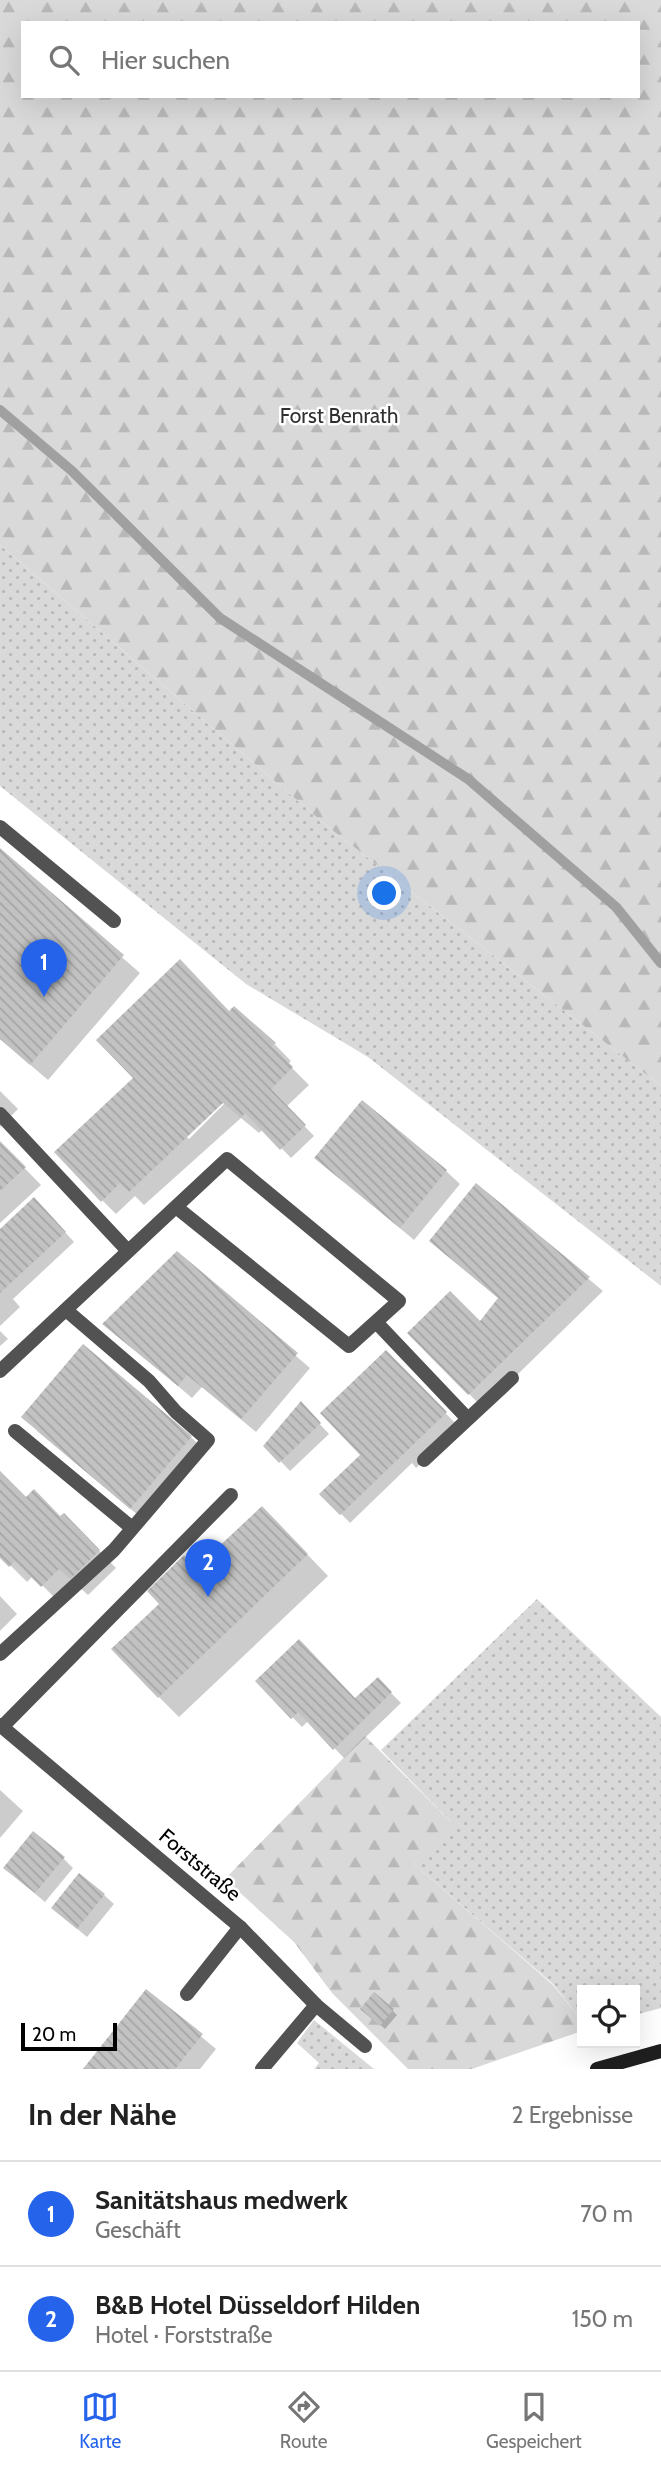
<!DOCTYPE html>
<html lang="de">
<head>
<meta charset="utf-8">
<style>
	:root { --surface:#fff; --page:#f2f2f2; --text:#222; --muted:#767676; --line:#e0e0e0; --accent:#2563eb }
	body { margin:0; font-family:Cabin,sans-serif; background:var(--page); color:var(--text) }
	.controls { position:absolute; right:21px; bottom:21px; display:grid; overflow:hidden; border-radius:0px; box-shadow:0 7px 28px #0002 }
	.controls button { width:63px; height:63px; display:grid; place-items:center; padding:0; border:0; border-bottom:2px solid var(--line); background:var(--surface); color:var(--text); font:35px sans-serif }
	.scale { position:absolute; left:21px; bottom:18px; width:96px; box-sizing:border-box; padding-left:7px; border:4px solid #000; border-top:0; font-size:19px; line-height:24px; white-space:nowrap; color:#000; -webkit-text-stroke:5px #fff; paint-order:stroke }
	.you { position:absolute; left:385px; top:894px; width:24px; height:24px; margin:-18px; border:5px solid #fff; border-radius:50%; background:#1a73e8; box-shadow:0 0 0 10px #1a73e833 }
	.badge { display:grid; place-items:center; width:46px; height:46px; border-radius:50%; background:var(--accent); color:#fff; font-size:23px; font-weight:700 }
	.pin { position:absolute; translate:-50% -58px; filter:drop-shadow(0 2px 4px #0008) }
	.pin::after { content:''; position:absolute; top:37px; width:24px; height:21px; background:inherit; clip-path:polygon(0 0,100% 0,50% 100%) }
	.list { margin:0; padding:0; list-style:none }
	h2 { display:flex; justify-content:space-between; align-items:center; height:91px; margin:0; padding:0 28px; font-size:30px }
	h2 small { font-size:23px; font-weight:400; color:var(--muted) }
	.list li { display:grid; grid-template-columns:46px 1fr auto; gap:21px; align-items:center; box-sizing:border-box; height:105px; padding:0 28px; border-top:2px solid var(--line) }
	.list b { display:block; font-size:26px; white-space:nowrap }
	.list p { margin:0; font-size:23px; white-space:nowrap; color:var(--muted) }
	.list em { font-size:23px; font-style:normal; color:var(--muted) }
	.icon { flex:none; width:38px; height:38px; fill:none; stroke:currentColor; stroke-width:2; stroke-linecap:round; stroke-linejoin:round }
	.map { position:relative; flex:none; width:661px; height:2069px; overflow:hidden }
	.search { position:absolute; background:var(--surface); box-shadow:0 7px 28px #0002; left:21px; right:21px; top:21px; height:77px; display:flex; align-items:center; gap:18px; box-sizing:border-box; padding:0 24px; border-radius:0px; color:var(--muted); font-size:26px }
	.sheet { height:301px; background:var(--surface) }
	nav { display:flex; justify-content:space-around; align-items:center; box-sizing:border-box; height:98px; border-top:2px solid var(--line); background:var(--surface); font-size:19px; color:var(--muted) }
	nav a { display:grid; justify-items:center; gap:4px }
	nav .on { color:var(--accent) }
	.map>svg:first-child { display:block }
	.grass { fill:url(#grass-dots) }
	.forest { fill:url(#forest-firs); fill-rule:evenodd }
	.shadow { fill:#0003; fill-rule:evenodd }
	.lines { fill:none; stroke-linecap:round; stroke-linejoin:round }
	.stream { stroke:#a0a0a0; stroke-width:10 }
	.building { fill:url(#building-back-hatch) }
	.lane { stroke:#525252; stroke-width:14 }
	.street { stroke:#525252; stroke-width:14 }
	.secondary { stroke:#1f1f1f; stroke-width:14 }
	.labels { text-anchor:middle; stroke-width:5; stroke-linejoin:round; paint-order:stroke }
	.park-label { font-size:21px; fill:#303030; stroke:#fff }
	.street-label { font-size:21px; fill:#000; stroke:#fff }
</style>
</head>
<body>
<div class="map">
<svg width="661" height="2069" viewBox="0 0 661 2069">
	<defs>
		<pattern id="grass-dots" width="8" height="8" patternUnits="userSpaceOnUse" patternTransform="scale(1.75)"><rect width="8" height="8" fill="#d9d9d9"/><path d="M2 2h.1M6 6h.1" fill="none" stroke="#b8b8b8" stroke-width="1.8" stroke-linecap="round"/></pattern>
		<pattern id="forest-firs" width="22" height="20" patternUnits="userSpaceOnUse" patternTransform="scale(1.75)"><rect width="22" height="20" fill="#d9d9d9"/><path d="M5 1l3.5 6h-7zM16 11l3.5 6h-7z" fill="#b8b8b8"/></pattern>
		<pattern id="building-back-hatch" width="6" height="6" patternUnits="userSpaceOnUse" patternTransform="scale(1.75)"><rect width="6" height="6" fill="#c2c2c2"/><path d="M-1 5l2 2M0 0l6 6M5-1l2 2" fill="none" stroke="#a5a5a5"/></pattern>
	</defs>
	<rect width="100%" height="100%" fill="#fff"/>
	<path class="grass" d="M0 545 327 826 661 1086V1286L368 1057 246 984 0 786Z
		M537 1599 661 1717V2008L635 2015V1990H582V2021L553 1984 414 1864 454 1825 381 1750Z
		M314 2020 374 2069H314L319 2063 297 2043Z"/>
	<path class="forest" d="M0 0H661V1086L327 826 0 545ZM23 23H638V96H23Z
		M365 1736 455 1826 414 1864 553 1985 582 2021V2031L472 2069H408L332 1993 294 1942 225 1879Z"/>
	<path class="shadow" d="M0 851 140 973 48 1080 0 1039Z
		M229 1013 256 1031 259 1028 291 1061 288 1064 309 1085 286 1107 314 1136 291 1158 263 1129 259 1133 241 1118 144 1205 135 1196 116 1214 102 1200ZM228 1095 230 1098 189 1139 186 1136Z
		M0 1091 18 1109 0 1127Z
		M0 1143 41 1185 0 1223Z
		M316 1158 446 1171 460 1184 414 1240Z
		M477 1186 603 1291 483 1408 409 1333 480 1324 500 1299Z
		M44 1209 74 1242 13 1299 20 1307 0 1326V1231Z
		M177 1254 310 1368 256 1432 202 1387 192 1398 105 1324Z
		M0 1331 8 1339 0 1346Z
		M386 1352 459 1427 416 1468 412 1463 350 1523 322 1494 362 1455Z
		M301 1404 329 1434 290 1471 266 1446Z
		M37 1431 191 1437 204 1450 145 1521Z
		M0 1473 26 1500 60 1518 64 1515 116 1568 88 1595 77 1585 59 1602 33 1576 27 1582 0 1555Z
		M283 1529 328 1576 179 1717 159 1697 197 1570Z
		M0 1596 17 1614 0 1631Z
		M378 1680 401 1703 344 1758 308 1721 302 1727 257 1681 355 1700Z
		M0 1790 23 1811 0 1838Z
		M64 1859 73 1868 45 1902 15 1877Z
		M104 1895 114 1904 87 1937 63 1917Z
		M147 1991 216 2049 200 2069H85Z
		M392 2010 397 2015 385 2029 367 2014Z"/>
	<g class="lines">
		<path class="stream" d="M0 410 72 471 220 618 468 779 616 907 661 963"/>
	</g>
	<path class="building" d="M0 848 124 955 30 1065 0 1039Z
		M180 959 229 1011 234 1006 276 1043 272 1046 293 1067 271 1089 306 1125 280 1150 245 1113 241 1118 223 1103 129 1192 120 1183 101 1202 54 1152 133 1078 96 1040Z
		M362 1100 447 1170 400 1228 314 1158Z
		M0 1141 26 1167 0 1191Z
		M476 1183 590 1277 468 1395 407 1333 450 1291 480 1321 498 1298 429 1241Z
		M34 1197 66 1232 0 1293V1229Z
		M177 1251 298 1353 241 1419 187 1375 178 1386 102 1324Z
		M83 1344 192 1436 130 1509 21 1417Z
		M386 1350 447 1412 340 1515 319 1494 360 1455 320 1413Z
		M301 1401 321 1423 279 1463 263 1446Z
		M0 1471 26 1497 34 1489 60 1516 64 1513 100 1550 70 1579 59 1569 41 1587 15 1561 9 1567 0 1558Z
		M262 1506 308 1554 158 1698 111 1649 159 1604 147 1591 184 1555 196 1568Z
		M299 1639 355 1698 378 1677 392 1692 333 1750 298 1712 291 1719 255 1681Z
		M33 1831 65 1857 35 1893 3 1868Z
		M79 1873 105 1894 77 1929 51 1908Z
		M146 1989 203 2034 175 2069H83Z
		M374 1992 394 2009 380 2026 360 2009Z"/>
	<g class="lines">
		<path class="lane" d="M0 827 114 921
			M0 1114 128 1251
			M376 1322 468 1419 424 1460
			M0 1371 227 1159 399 1301 349 1346 176 1207
			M468 1419 512 1378
			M15 1431 132 1528
			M0 1654 114 1550 208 1440 176 1412 149 1381 66 1310
			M2 1727 231 1495
			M187 1994 240 1927
			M262 2069 316 2005"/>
		<path class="street" d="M0 1725 240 1927 316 2005 365 2046"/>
		<path class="secondary" d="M597 2069 661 2051"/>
	</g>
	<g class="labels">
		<g class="park-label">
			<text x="339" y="423">Forst Benrath</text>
		</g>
		<g class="street-label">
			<text transform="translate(200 1865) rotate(40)" y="7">Forststraße</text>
		</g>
	</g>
</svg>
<div class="controls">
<button><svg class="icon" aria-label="locate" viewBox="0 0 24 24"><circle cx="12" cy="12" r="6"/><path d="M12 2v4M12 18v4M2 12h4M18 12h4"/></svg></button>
</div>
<div class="scale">20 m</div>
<div class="you"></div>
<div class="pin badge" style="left:44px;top:997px">1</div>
<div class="pin badge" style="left:208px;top:1597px">2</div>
<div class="search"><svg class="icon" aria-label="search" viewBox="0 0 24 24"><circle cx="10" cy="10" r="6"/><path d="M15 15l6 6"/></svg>Hier suchen</div>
</div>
<section class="sheet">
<h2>In der Nähe<small>2 Ergebnisse</small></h2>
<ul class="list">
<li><span class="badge">1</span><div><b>Sanitätshaus medwerk</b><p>Geschäft</p></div><em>70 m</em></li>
<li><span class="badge">2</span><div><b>B&amp;B Hotel Düsseldorf Hilden</b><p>Hotel · Forststraße</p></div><em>150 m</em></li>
</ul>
</section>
<nav>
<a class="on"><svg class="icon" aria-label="map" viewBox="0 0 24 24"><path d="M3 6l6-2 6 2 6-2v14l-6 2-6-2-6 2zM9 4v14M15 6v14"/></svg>Karte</a>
<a><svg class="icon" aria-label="directions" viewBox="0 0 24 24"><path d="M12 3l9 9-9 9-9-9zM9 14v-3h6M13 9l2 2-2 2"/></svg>Route</a>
<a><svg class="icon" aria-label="saved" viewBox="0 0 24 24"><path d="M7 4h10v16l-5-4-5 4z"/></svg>Gespeichert</a>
</nav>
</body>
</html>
